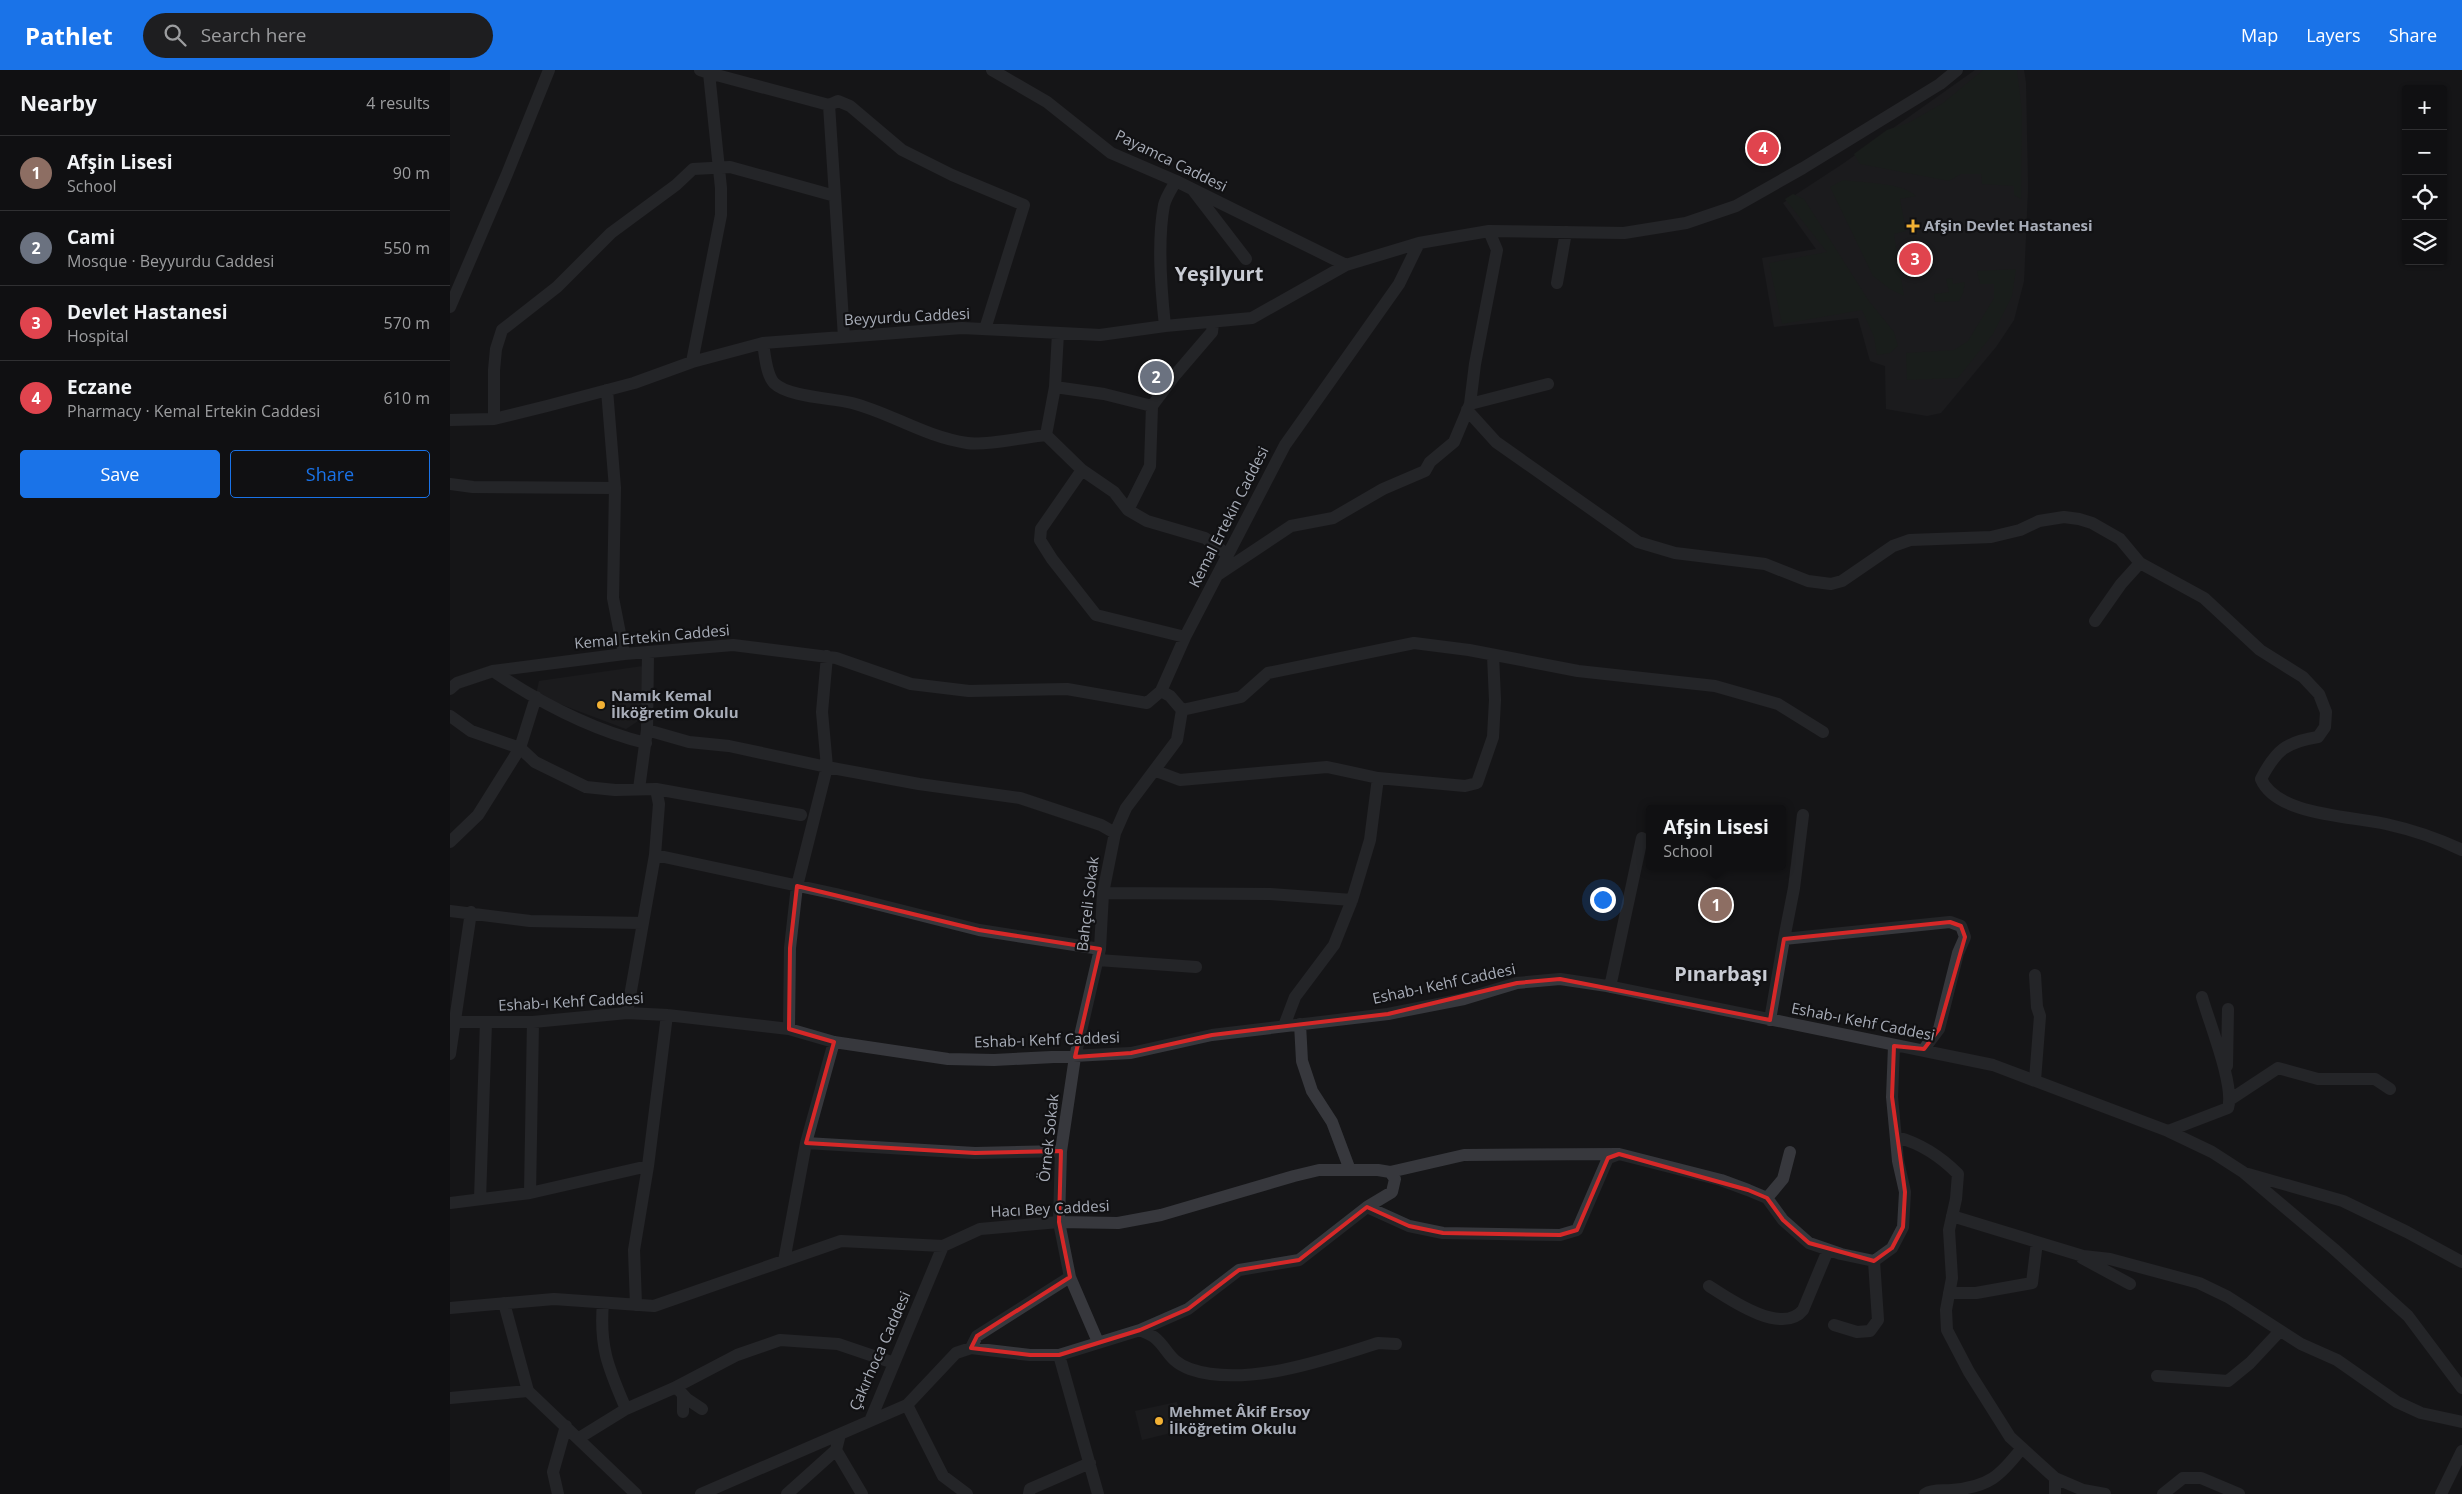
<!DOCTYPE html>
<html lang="en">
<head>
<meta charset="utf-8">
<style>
	:root { --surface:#101012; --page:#1e1e20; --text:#f1f3f6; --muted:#9c9d9f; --line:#303032; --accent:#1a73e8 }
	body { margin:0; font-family:"Open Sans",sans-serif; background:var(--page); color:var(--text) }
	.controls { position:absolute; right:15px; top:15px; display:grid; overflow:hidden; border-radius:5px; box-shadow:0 1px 4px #0004 }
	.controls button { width:45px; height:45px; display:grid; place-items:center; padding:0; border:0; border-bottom:1px solid var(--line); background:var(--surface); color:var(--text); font:25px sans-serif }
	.you { position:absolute; left:1152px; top:829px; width:18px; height:18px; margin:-12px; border:4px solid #fff; border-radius:50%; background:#1a73e8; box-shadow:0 0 0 8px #1a73e833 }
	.badge { display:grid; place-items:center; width:32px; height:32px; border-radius:50%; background:var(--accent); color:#fff; font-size:16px; font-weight:700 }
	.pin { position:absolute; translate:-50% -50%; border:2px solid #fff; box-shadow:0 1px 5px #0006 }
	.popup { position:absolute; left:1196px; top:735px; width:140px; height:65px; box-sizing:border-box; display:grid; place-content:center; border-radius:5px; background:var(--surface); filter:drop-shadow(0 1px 4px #0005); font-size:16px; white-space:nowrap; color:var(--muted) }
	.popup b { font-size:19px; color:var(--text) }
	.popup::after { content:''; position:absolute; left:50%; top:100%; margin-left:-10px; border:10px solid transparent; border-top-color:var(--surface) }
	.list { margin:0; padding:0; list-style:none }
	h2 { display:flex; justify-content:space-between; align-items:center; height:65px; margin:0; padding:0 20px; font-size:21px }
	h2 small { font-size:16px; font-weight:400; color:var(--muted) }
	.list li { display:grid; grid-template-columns:32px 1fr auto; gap:15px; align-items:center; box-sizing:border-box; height:75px; padding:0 20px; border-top:1px solid var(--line) }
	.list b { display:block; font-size:19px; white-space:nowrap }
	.list p { margin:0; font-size:16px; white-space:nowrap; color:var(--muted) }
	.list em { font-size:16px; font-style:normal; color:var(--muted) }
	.actions { display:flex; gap:10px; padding:15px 20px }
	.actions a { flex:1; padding:11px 0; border:1px solid var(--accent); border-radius:5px; text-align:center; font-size:18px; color:var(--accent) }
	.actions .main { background:var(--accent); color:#fff }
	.icon { flex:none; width:28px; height:28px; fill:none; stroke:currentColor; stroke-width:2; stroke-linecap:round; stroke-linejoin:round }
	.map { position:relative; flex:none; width:2012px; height:1424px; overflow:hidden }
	header { display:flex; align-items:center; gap:30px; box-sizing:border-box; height:70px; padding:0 25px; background:var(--accent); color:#fff }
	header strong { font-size:24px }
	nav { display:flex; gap:28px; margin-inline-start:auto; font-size:18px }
	.search { width:350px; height:45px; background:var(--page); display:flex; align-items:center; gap:12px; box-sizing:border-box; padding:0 18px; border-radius:28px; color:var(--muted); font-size:19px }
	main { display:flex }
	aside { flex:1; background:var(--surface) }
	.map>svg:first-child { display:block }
	.built { fill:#222225 }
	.green { fill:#1e261f }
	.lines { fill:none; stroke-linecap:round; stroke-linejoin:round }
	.minor { stroke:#37383d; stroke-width:12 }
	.marked { fill:none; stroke:#d62828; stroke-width:4; stroke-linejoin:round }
	.poi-dot { fill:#f2b134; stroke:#111113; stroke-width:2 }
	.labels { text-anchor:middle; stroke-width:4.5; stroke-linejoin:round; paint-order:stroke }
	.street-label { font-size:15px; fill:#a8adb8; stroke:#111113 }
	.poi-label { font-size:15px; font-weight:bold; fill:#a8adb8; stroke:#111113; text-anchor:start }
	.district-label { font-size:20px; font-weight:bold; fill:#c9ccd4; stroke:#111113 }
</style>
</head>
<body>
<header>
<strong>Pathlet</strong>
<div class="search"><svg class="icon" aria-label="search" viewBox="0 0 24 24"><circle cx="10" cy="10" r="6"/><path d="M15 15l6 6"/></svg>Search here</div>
<nav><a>Map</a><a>Layers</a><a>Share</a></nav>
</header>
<main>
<aside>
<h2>Nearby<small>4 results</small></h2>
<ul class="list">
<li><span class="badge" style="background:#8d6e63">1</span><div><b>Afşin Lisesi</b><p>School</p></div><em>90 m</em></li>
<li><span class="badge" style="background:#6b7280">2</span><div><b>Cami</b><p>Mosque · Beyyurdu Caddesi</p></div><em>550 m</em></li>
<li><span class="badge" style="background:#e0444e">3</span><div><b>Devlet Hastanesi</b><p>Hospital</p></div><em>570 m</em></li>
<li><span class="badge" style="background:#e0444e">4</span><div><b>Eczane</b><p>Pharmacy · Kemal Ertekin Caddesi</p></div><em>610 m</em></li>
</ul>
<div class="actions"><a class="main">Save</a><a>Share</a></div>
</aside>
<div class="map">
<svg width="2012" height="1424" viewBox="0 0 2012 1424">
	<rect width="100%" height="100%" fill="#161618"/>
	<path class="built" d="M1525 0H1574L1576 13 1578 118 1574 211 1564 250 1546 277 1491 343 1477 346 1436 339 1435 296 1420 291 1408 248 1324 257 1312 188 1366 179 1333 133 1394 93Z
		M193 596 191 649 176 659 86 625 89 611Z
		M727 1332 733 1360 692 1370 685 1341Z"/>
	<path class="green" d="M1533 0H1567L1572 41 1571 129 1564 125V116L1532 114 1531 104H1511L1499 111 1410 94 1404 84 1437 60 1458 53 1493 33Z
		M1393 110C1413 113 1452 112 1466 126L1450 129 1456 161 1444 164 1454 226 1440 219 1423 206 1380 117Z
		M1343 124 1354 129 1419 231 1444 262 1448 276 1440 283 1427 285 1424 267 1412 240 1332 254 1319 193 1377 182 1335 129Z
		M1566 199 1562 226 1543 264 1508 308 1457 310 1456 283 1504 280 1518 271 1544 228V214H1530L1527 201Z
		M1502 208 1503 214 1515 212 1513 223 1509 231 1485 232 1484 224 1499 222 1496 209Z"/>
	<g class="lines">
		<path class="minor" d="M542 0 597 32 661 83 726 111 896 195
			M259 3 379 35 385 126
			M379 35 388 31 400 36 452 80 502 105 574 135 535 259
			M743 120 796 189
			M1107 213 1116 162
			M0 237 57 104 99 0
			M715 256C711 219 707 172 714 135 716 127 722 118 726 111
			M313 273C315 285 316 304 324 313 338 327 382 328 402 333 441 343 475 367 517 373 534 376 576 367 596 365L632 400 664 422 678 440 697 451 755 468 778 485
			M242 292 271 145V118L259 3 250 0
			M605 317 654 324 702 336
			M157 320 165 418 163 528 174 584
			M1020 334 1098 314
			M1017 340 1046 372 1188 472 1225 483 1315 494 1358 511 1381 514 1392 511 1443 476 1460 470 1541 467 1570 460 1589 451 1614 447 1629 449 1642 453 1670 469 1690 493 1754 528 1810 580 1853 607 1869 624 1876 642 1875 657 1868 667C1836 672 1826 680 1811 709 1827 746 1902 746 1936 754 1963 760 1987 768 2012 780
			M44 349V300L46 279 52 260 107 217 161 163 226 115 243 99 280 97 385 126 394 267
			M0 350 44 349 97 336 184 313 242 292 313 273 512 258 650 265 715 256 802 248 896 195 969 173
			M596 365 605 317 608 263
			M632 400 591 459 590 470 602 489 646 545 735 567
			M0 414 23 417 165 418
			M678 440 700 396 702 336 726 304 762 262 763 253
			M769 504 841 456 883 448 933 419 975 401 980 392 1004 372 1020 334 1025 294 1047 180 1039 161
			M1645 551 1671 514 1690 493
			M43 601C89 632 142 660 196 673
			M0 619 7 613 43 601 174 584 283 575 386 588 461 614 519 621 617 619 697 633 711 621 735 567 835 375 949 214 969 173 1039 161 1174 163 1236 153 1286 136 1353 98 1490 14 1507 0
			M732 640 791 627 818 603 964 573 1019 580 1128 601 1265 616 1328 634 1373 662
			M0 646 21 661 70 678 85 692 136 717 165 720 206 719 209 734 205 785 177 943
			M197 660 239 672 279 676 377 697 469 714 570 728 651 755 665 763
			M706 701 730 710 877 697 928 708 920 770 902 830 884 875 845 927 834 956
			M928 708 1015 716 1027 713 1043 667 1045 630 1043 585
			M189 719 197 660 198 583
			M206 719 351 745
			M0 772 28 745 70 678 86 627
			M205 785 386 824 529 860 650 879
			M653 823 820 824 902 830
			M0 841 80 851 193 853
			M1334 869 1344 818 1353 745
			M648 890 746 897
			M1160 917 1192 768
			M1320 950 1334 869 1500 852 1511 856 1515 867 1508 883 1489 959 1474 979
			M0 952H83L177 943 217 945 339 959 384 972 498 989 544 990 681 983 762 965 938 944 1014 929 1067 913 1110 909 1157 916 1543 995 1718 1061 1762 1082 1793 1102 1884 1179 1958 1246 2012 1318
			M850 954 852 991 862 1021 882 1052 900 1100
			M339 959 340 878 347 816 377 697 372 642 377 586
			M0 984 21 842
			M1777 996 1778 939
			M1585 1010 1590 946 1587 937 1585 905
			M1781 1029 1828 998 1868 1009H1925L1940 1019
			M1718 1061 1778 1038C1785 1016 1759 952 1752 927
			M1447 1067C1472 1074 1490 1086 1508 1104L1506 1129 1499 1160 1502 1208 1496 1240 1497 1260 1519 1302 1560 1367 1605 1408 1633 1420 1655 1424
			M356 1073 525 1083 611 1081
			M1798 1104 1893 1131 1957 1162 2012 1192
			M80 1123 83 952
			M1317 1128 1333 1109 1340 1082
			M30 1129 36 952
			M0 1133 80 1123 198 1096
			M917 1137 959 1156 993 1163 1110 1165 1127 1160 1158 1088 1169 1084
			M1502 1146 1633 1186 1660 1189 1749 1213 1778 1227 1851 1274 1887 1290 1947 1332 1971 1343 2012 1352
			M1632 1188 1680 1214
			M334 1191 356 1073 384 972
			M1259 1216C1279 1229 1332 1266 1353 1240L1378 1180
			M1499 1223H1526L1582 1213 1587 1172
			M54 1233 78 1321 186 1424
			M153 1233C149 1278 159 1299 176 1339
			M186 1235 184 1180 198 1096 217 945
			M0 1238 104 1229 204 1236 391 1171 493 1176 530 1159 609 1152 668 1153 711 1145 844 1106 869 1100H928L940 1102 1014 1085 1169 1084 1271 1110 1298 1120 1317 1128 1333 1150 1359 1173 1391 1184 1424 1191 1442 1178 1453 1157 1455 1122 1448 1091 1442 1027 1444 976
			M1384 1255 1407 1262 1420 1261 1428 1250 1424 1191
			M690 1260C694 1262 700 1264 704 1267 718 1278 718 1291 740 1299 794 1318 876 1290 928 1273L946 1274
			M648 1272 620 1207 609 1152 611 1081 625 987 650 879 653 823 665 763 676 738 727 670 732 640 720 626 711 621
			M521 1278 527 1266 620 1207
			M609 1285 648 1424
			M1707 1306 1778 1311 1800 1293 1830 1261
			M226 1317 237 1329 252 1339
			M0 1328 78 1321
			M457 1335 493 1406 517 1424
			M233 1342V1325
			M420 1351 457 1335 506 1283 521 1278 580 1285H609L690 1260 738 1239 789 1200 849 1190 917 1137 942 1122 945 1109 940 1102
			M129 1368 176 1339 224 1318 287 1285 330 1270 388 1274 444 1293
			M386 1380 412 1424
			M1605 1408V1424
			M108 1424 103 1402 116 1356
			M251 1424 390 1364
			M337 1424 386 1380 390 1364 420 1351 493 1176
			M579 1424 580 1419 640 1393
			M1475 1424C1483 1419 1493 1421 1502 1420 1539 1417 1550 1406 1572 1378
			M1713 1424 1733 1408H1751L1789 1424
			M1991 1424 2012 1381"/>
	</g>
	<path d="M0 0H2012V1424H0ZM347 816 529 860 650 879 625 987 681 983 762 965 938 944 1067 913 1110 909 1320 950 1334 869 1500 852 1511 856 1515 867 1489 959 1474 979 1444 976 1442 1027 1455 1122 1453 1157 1442 1178 1424 1191 1359 1173 1333 1150 1317 1128 1298 1120 1169 1084 1158 1088 1127 1160 1110 1165 993 1163 959 1156 917 1137 849 1190 789 1200 738 1239 690 1260 609 1285H580L521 1278 527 1266 620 1207 609 1152 611 1081 525 1083 356 1073 384 972 339 959 340 878Z" fill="#161618" fill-opacity=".55" fill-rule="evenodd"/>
	<path class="marked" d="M347 816 529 860 650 879 625 987 681 983 762 965 938 944 1067 913 1110 909 1320 950 1334 869 1500 852 1511 856 1515 867 1489 959 1474 979 1444 976 1442 1027 1455 1122 1453 1157 1442 1178 1424 1191 1359 1173 1333 1150 1317 1128 1298 1120 1169 1084 1158 1088 1127 1160 1110 1165 993 1163 959 1156 917 1137 849 1190 789 1200 738 1239 690 1260 609 1285H580L521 1278 527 1266 620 1207 609 1152 611 1081 525 1083 356 1073 384 972 339 959 340 878Z"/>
	<g class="poi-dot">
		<path d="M1460.5 148.5h5v5h5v5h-5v5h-5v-5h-5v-5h5z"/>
		<circle cx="151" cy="635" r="5"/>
		<circle cx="709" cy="1351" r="5"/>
	</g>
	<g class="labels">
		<g class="street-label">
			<text transform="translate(721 91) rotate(26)" y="5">Payamca Caddesi</text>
			<text transform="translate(457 247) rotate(-3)" y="5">Beyyurdu Caddesi</text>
			<text transform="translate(779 447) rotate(-63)" y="5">Kemal Ertekin Caddesi</text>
			<text transform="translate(202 567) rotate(-5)" y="5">Kemal Ertekin Caddesi</text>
			<text transform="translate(638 834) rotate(-83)" y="5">Bahçeli Sokak</text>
			<text transform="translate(994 914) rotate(-12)" y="5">Eshab-ı Kehf Caddesi</text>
			<text transform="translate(121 932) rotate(-3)" y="5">Eshab-ı Kehf Caddesi</text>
			<text transform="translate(1413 952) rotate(11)" y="5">Eshab-ı Kehf Caddesi</text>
			<text transform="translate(597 970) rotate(-2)" y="5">Eshab-ı Kehf Caddesi</text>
			<text transform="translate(599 1068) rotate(-84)" y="5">Örnek Sokak</text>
			<text transform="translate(600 1139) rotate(-3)" y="5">Hacı Bey Caddesi</text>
			<text transform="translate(430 1281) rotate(-66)" y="5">Çakırhoca Caddesi</text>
		</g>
		<g class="poi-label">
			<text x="1474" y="161">Afşin Devlet Hastanesi</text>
			<text x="161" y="631">Namık Kemal<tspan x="161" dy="17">İlköğretim Okulu</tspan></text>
			<text x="719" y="1347">Mehmet Âkif Ersoy<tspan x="719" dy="17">İlköğretim Okulu</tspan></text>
		</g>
		<g class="district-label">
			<text x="769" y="211">Yeşilyurt</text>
			<text x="1271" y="911">Pınarbaşı</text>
		</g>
	</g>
</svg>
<div class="controls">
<button>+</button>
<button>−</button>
<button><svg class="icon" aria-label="locate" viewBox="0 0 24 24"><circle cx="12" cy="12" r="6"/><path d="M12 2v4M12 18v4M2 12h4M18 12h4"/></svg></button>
<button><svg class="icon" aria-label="layers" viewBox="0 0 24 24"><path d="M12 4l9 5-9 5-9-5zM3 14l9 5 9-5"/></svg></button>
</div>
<div class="you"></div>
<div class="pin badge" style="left:1266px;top:835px;background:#8d6e63">1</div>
<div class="popup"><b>Afşin Lisesi</b>School</div>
<div class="pin badge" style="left:706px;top:307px;background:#6b7280">2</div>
<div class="pin badge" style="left:1465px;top:189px;background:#e0444e">3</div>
<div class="pin badge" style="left:1313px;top:78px;background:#e0444e">4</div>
</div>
</main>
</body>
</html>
